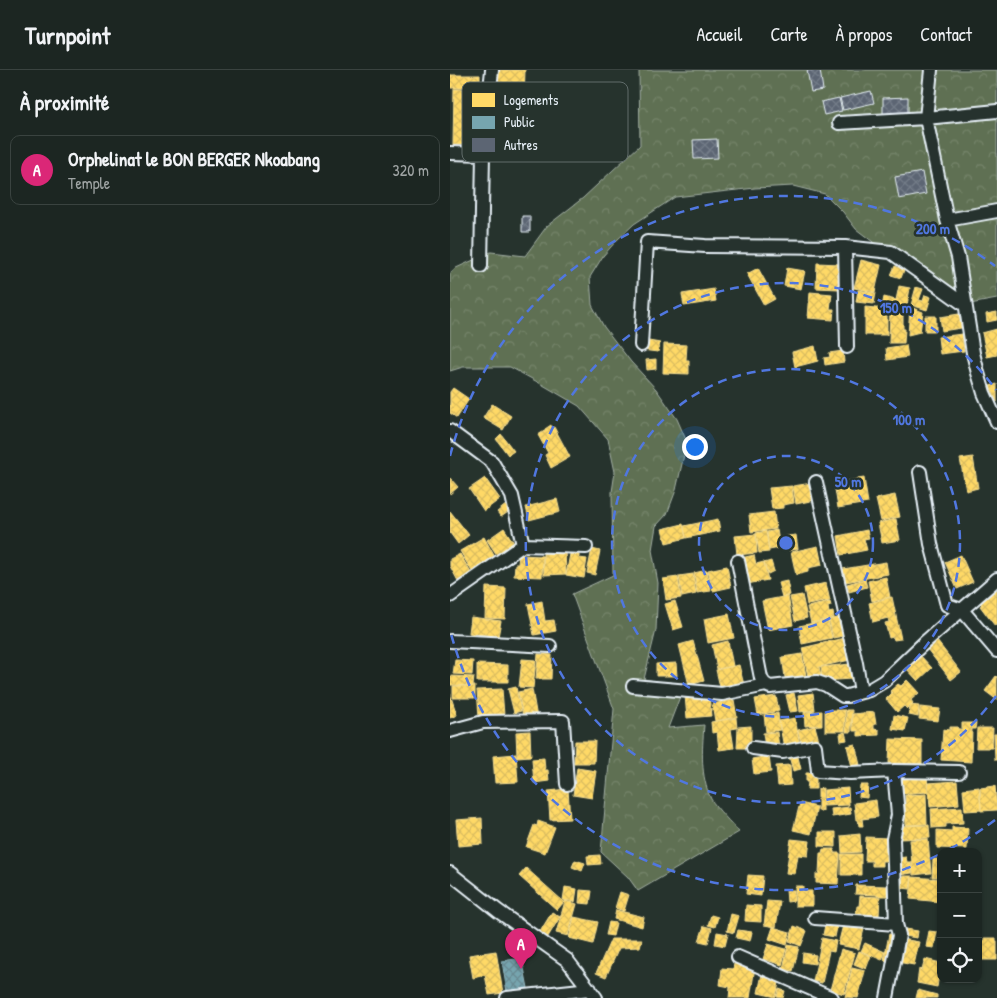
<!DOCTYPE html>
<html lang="fr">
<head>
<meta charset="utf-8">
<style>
	:root { --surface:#1c2622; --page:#29322f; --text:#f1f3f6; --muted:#a0a5a5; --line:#3a4340; --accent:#db2777 }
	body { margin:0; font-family:"Patrick Hand",sans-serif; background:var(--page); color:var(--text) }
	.controls { position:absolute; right:15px; bottom:15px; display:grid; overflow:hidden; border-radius:10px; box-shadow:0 1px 4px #0004 }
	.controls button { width:45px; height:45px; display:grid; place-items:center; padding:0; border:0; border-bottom:1px solid var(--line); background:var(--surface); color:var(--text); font:25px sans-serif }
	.you { position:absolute; left:244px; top:376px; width:18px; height:18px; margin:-12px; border:4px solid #fff; border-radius:50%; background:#1a73e8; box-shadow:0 0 0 8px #1a73e833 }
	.badge { display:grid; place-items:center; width:32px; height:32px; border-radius:50%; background:var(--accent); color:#fff; font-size:16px; font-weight:700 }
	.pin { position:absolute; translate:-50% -41px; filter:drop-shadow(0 1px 2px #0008) }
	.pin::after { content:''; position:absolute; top:26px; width:18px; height:15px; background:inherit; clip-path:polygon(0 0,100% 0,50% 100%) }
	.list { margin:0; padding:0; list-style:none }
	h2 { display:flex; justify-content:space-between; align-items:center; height:65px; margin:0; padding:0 20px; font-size:21px }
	h2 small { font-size:16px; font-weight:400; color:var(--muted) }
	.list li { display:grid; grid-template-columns:32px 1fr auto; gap:15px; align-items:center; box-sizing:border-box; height:70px; margin:0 10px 10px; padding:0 10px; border:1px solid var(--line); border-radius:10px }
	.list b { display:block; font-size:19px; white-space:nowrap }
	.list p { margin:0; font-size:16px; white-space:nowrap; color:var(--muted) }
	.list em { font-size:16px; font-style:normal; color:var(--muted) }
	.icon { flex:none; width:28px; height:28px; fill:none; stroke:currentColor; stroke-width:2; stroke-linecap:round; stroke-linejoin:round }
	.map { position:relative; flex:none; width:547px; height:928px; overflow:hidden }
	header { display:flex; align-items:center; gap:30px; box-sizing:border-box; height:70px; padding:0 25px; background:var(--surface); border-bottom:1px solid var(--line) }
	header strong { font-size:24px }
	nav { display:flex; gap:28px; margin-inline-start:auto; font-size:18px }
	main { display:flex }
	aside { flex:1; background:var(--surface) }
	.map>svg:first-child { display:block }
	.forest { fill:url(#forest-crowns); stroke:#a4b0a5 }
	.homes { fill:url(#homes-cross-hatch); stroke:#f8e092 }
	.public { fill:url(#public-cross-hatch); stroke:#98bcc5 }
	.building { fill:url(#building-cross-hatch); stroke:#e8f1f8 }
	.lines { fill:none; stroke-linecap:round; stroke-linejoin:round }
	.minor-casing { stroke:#e8f1f8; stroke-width:16 }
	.minor { stroke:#26332d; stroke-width:12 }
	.ring { fill:none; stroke:#5077e0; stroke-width:2.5; stroke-dasharray:9 6 }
	.key { fill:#26332d; stroke:#606c6a; stroke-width:1 }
	.key-label { font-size:14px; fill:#e8f1f8 }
	.centre { fill:#5077e0; stroke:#26332d; stroke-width:2.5 }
	.ring-label { font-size:15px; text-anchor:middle; font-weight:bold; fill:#5077e0; stroke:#26332d; stroke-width:5; stroke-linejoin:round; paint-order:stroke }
</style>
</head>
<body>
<header>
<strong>Turnpoint</strong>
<nav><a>Accueil</a><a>Carte</a><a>À propos</a><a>Contact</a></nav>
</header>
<main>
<aside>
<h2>À proximité<small></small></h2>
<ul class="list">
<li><span class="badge">A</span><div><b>Orphelinat le BON BERGER Nkoabang</b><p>Temple</p></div><em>320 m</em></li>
</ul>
</aside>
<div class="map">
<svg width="547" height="928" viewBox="0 0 547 928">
	<defs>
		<pattern id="forest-crowns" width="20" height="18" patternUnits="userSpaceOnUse" patternTransform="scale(1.25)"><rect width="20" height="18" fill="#5f7052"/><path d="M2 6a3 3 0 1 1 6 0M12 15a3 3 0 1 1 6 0" fill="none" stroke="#76856c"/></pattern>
		<pattern id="homes-cross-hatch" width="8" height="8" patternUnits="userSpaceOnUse" patternTransform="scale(1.25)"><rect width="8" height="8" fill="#ffd966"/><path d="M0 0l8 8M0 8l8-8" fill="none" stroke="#dabc60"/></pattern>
		<pattern id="public-cross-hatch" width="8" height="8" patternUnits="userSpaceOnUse" patternTransform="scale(1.25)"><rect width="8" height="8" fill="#76a5af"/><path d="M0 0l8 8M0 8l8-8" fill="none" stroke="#688991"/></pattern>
		<pattern id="building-cross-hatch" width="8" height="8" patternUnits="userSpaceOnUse" patternTransform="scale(1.25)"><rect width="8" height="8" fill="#5c6573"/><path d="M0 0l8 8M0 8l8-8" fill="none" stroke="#737c88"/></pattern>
	</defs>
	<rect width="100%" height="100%" fill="#26332d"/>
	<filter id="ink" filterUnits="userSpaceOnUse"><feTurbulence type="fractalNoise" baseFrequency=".02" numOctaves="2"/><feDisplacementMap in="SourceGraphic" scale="10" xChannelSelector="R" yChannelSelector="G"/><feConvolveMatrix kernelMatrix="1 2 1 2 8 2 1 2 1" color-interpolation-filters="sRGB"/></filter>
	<g filter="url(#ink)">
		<path class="forest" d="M189 0H547V229L509 236 448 191 406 159 393 142 375 124 343 116 305 118 225 127 184 154 167 170 153 186 140 207 142 235 154 257 181 292 206 319 227 349 237 372 226 420 217 444 206 456 202 480 208 513 206 560 194 609 234 616 218 658 254 655C252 681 250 705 261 729 266 738 282 754 289 762L188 821 178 807 151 782 164 639 122 524 163 505 162 422 165 402 158 369 129 336 93 315 60 297H13L0 301V204L4 199 41 182 75 186 97 156 133 128 190 75Z"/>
		<path class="homes" d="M45 0H75L74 32 49 31V19H45Z
			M0 5H30V18H0Z
			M4 19H29L28 75H3Z
			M411 190 431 195 425 222 404 218Z
			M367 193 390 194 389 219 366 218Z
			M445 196 454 200 451 208 441 205Z
			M308 198 325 229 314 235 297 204Z
			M337 198 355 201 351 219 334 216Z
			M449 216 460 218 456 241 432 237 434 227 446 230Z
			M466 217 473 219 469 230 473 231 475 225 481 227 477 240 461 235Z
			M264 219 266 231 234 236 232 224Z
			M408 220 426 223 424 234 406 232Z
			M360 222 382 224 380 239H384L383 250 358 248Z
			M415 237 437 239V265H415Z
			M460 237 473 242 470 262 458 265Z
			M440 241H453V259H455L454 273H439Z
			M547 242V250L537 252 536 244Z
			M509 244 511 258 492 261 490 247Z
			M475 246H486V261H475Z
			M547 259V285L537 287 532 263Z
			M512 264 514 281 490 284 488 267Z
			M193 270 210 273 208 282 191 280Z
			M214 274 237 275 236 290H239V304L213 303Z
			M456 275 458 287 437 290 436 278Z
			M365 276 368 291 345 297 342 282Z
			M393 281 394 292 375 295 374 288 380 287 379 283Z
			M206 289V299L197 300 196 290Z
			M547 314V332L540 316Z
			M3 318 19 329 7 348 0 343V322Z
			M42 334 61 346 53 360 33 348Z
			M101 355 102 358 104 357 120 387 101 398 95 385 98 383 88 365 96 360 95 359Z
			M51 364 64 381 58 385 46 369Z
			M523 387 528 418 516 421 510 389Z
			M0 408 8 417 0 424Z
			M35 408 50 429 34 441 19 419Z
			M414 408 418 433 388 438 384 413Z
			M362 413 365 430 346 434 343 416Z
			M342 416 344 433 333 435V438L322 439 319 418Z
			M445 425 450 447 431 451 426 429Z
			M107 429 110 442 79 450 76 437Z
			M57 434 61 440 51 447 47 442Z
			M0 441 19 465 8 474 0 463Z
			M324 442 326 459 301 462 299 445Z
			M268 449 270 461 236 468 234 456Z
			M446 449 450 470 432 473 428 453Z
			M233 454 236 468 216 473 212 459Z
			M54 458 66 476 49 488 37 470Z
			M327 460 330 478 319 480 317 462Z
			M417 460 419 468 414 469 417 480 391 485 388 466Z
			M316 461 319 482 309 483 306 463Z
			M306 464 307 483 287 485 285 466Z
			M346 465 348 479 334 481 331 467Z
			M34 467 47 491 24 505 10 481Z
			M368 476 372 495 358 498V502L346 505 341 482Z
			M142 479 150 481 145 505 137 503Z
			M115 481 116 504 94 505 93 482Z
			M10 484 21 503 8 511 0 496V489Z
			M120 484 129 485V488L137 489 134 508 116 505Z
			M69 485 93 486 92 507 64 506 65 494H68Z
			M304 485 306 494 314 492 318 510 297 514 291 488Z
			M511 485 523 512 507 519 495 492Z
			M321 491 324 501 318 504 314 493Z
			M436 492 438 504 396 512 393 499Z
			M277 496 281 517 263 521 258 500Z
			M257 500 261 521 247 523 244 503Z
			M243 504 246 524 232 527 229 506Z
			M228 507 231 528 216 530 213 509Z
			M436 507 440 527 422 531 418 511Z
			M415 509 417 517 399 522 397 514Z
			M337 511 340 525 332 527 328 513Z
			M376 513 380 531 357 535 354 518Z
			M36 517 56 518 55 549 35 548Z
			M546 518 547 520V554L545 556 530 536 532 535 529 532Z
			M352 525 357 548 345 551 340 527Z
			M338 526 343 555 318 560 312 531Z
			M442 527 451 569 444 570 443 567 439 568 435 553 439 552 438 548 423 552 419 533Z
			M92 531 95 551 104 550 106 561 84 565 78 534Z
			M225 531 233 557 223 560 215 534Z
			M380 532 381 536 378 537 379 543 383 542 384 548 361 553 357 537Z
			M279 544 284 568 258 573 254 549Z
			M395 546 399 565 383 568 379 550Z
			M21 547 51 551 48 567 19 563Z
			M378 550 382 568 352 574 349 556Z
			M395 568 400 590 369 597 372 609 359 611 352 578Z
			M243 571 254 611 239 615 229 575Z
			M278 571 283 596 267 599 262 575Z
			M487 571 511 602 501 610 477 579Z
			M468 583 482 598 468 611 454 596Z
			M88 584 102 585 101 609H86Z
			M352 584 357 611 336 614 332 587Z
			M72 589 86 590 83 618 69 617Z
			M5 590 23 591 22 605 3 604Z
			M226 593 227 606H206V594Z
			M27 594 58 595V612H27Z
			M400 594 401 609 372 611 371 597Z
			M289 595 294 615 271 621 266 600Z
			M0 606 24 607 23 616 0 615Z
			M546 606 547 607V630L535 621Z
			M457 610 469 623 461 630 463 633 457 639 454 636 447 642 436 629 442 623 440 621 448 614 451 616Z
			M3 616H25V628H3Z
			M66 617 71 641 64 643 58 619Z
			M52 619 54 645 29 647 27 620Z
			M82 619 87 648 74 651 68 622Z
			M344 623 348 641 340 642 336 625Z
			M363 623 365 640 350 642 348 625Z
			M0 624 7 645 0 648Z
			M259 624 261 646 237 648 235 626Z
			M326 626 329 641 308 645 305 629Z
			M284 630 287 647 265 651 262 634Z
			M460 635 469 636 468 647 459 645Z
			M470 637 490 639 488 651 469 649Z
			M375 640H395V661H375Z
			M396 640H402L401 662H396Z
			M372 641V655L355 656 354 642Z
			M424 642 426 654H424V659L429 660V665L408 666V661H403L402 644Z
			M328 643 330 660 316 662 314 645Z
			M444 645 458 648 455 661 442 659Z
			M286 648 287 658 281 659 284 678 269 680 267 662 262 663 261 652Z
			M345 648 350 675 334 678 329 651Z
			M512 653H526L525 659H522L521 692 491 690 493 659 500 660V657H508V659H512Z
			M301 656V678H287L288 657Z
			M365 656 370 674 352 678 348 660Z
			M527 658H543L542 678H526Z
			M80 661 81 686 67 687 66 662Z
			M327 662 329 677 315 678 313 663Z
			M395 662 397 670 391 671 390 664Z
			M544 664H547V690H545Z
			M440 669 472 670V694L439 693Z
			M125 671H145L144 693H124Z
			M405 674 410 695 402 697 397 676Z
			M347 683 351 699 343 701 339 686Z
			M66 684 68 712 45 713 43 686Z
			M319 686 321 702 304 704 302 689Z
			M94 688 95 700H98L99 711 84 713 82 689Z
			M340 695 341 715 328 716 326 696Z
			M127 698 146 701 142 728 123 725Z
			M356 703H366V719H357L358 712H356Z
			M477 703 478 722 449 724 448 709H456V705Z
			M507 711 509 734 480 737 478 713Z
			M410 715H418L417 728 409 727Z
			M545 716 547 740 531 741 530 718Z
			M529 717 531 740 515 741 513 719Z
			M373 718V741H368V719Z
			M398 718 399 735 374 736V720Z
			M118 719 120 749 100 750 98 721Z
			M476 724 477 754 456 755 455 725Z
			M426 730 428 747 412 749 413 756H409L408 750H406L404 733Z
			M350 733 367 737 361 764 343 760Z
			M400 737 401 744 382 747 381 739Z
			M512 737 513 753 496 754V757L482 758 481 739Z
			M32 748 33 774 8 776 6 750Z
			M88 751 105 757 95 783 76 777 84 755 87 756Z
			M479 755 480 768 449 769 448 756Z
			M502 757 518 758 517 779 487 778V760L502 761Z
			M369 762H386V777L369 776Z
			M410 764 411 782 392 783 391 766Z
			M416 767 438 768 437 791H432V796H422V791H415Z
			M341 769 360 771 358 786 348 785 345 804 336 803Z
			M478 769 481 803 463 805 460 770Z
			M373 779H384V783H390L388 814 366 813V804H369L370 783H372Z
			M391 784H411V805H391Z
			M150 785 151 794 138 795 137 786Z
			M456 787 457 792H461L462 803 449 805 447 788Z
			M483 789H491V807H482Z
			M125 790 135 793 132 801 122 797Z
			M76 798 114 832 107 840 69 806Z
			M298 805 313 806 311 826 296 824Z
			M453 806H462L460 819 452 818Z
			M462 807 491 809V832L460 829Z
			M406 815 437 816V826H427V825L405 824Z
			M345 816H353V821H362V836H345Z
			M115 817 127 819 125 832 113 830Z
			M130 820 142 821 140 834 129 833Z
			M336 820H344V831L337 832Z
			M170 822 179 825 174 841 165 838Z
			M410 826 430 827 429 846 406 844 407 836H409Z
			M115 831 127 834 118 866 106 863Z
			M317 831 330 832 326 857 314 855Z
			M296 835 311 836V852L295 851Z
			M166 840 194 847 192 857 164 849Z
			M102 842 110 847 96 870 88 865Z
			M281 844 289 846 284 863 277 861Z
			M261 845 268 847 265 857 258 855Z
			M124 847 148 852 143 874 119 868Z
			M376 850 388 853 385 867 373 865Z
			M159 852 166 853 163 866 156 865Z
			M393 855 414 859 409 879 388 875Z
			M254 856 262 858 258 873 249 871Z
			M344 856 357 861 351 876 339 871Z
			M323 857 340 862 337 875 319 869Z
			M455 859 468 861 467 868 454 866Z
			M288 860 302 862 300 871 286 868Z
			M479 861 487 862 484 878 476 877Z
			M267 862 278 864 275 876 265 874Z
			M439 864 447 865 441 892 434 890Z
			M372 868 386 871 384 882 379 881 372 913 363 911Z
			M534 868H546V871H547V890H528V871H534Z
			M161 869H192L190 877 169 878 156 907 146 903Z
			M452 869 469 872 464 895 447 892Z
			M415 873 435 882 432 890 411 881Z
			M318 874 336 879 332 895 313 889Z
			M338 875 349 877 343 901 333 899Z
			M391 879 405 883 394 924 380 920Z
			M46 881 53 923 39 925 35 905 23 908 19 885Z
			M409 881 421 886 416 899 404 894Z
			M353 883 366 885 365 894 352 892Z
			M475 889 491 893 487 917 467 913 469 899 472 900Z
			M284 894 305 897 300 928H279L280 917 270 915 272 898 283 899Z
			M402 898 415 901 408 928 395 927Z
			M312 904 330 908 326 927 308 923Z
			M329 919 335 921 333 928 327 927Z
			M468 920 487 925V928H466Z"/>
		<path class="public" d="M72 888 78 918 57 922 52 891Z"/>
		<path class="building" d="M357 0H370L373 20 361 22Z
			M421 21 424 33 393 40 390 28Z
			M458 27V45H433V28Z
			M389 28 392 41 374 45 371 32Z
			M267 69 268 88 244 89 243 70Z
			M472 102 476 124 449 129 445 107Z
			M72 146H80V162H72Z"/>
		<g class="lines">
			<g class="minor-casing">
				<path id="minor" d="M481 0 476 48 497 150 508 187 523 283 528 303 534 323 547 352
					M389 53 476 48 547 41
					M0 83 33 84
					M497 150 547 141
					M395 177 397 277
					M31 196 33 84 42 0
					M191 275 197 172 255 176 395 177 441 182 515 235
					M0 361 42 392 62 426 73 475 0 526
					M470 402 481 474 497 535 512 540 547 581
					M366 412 406 593 411 622
					M73 475 136 477
					M288 491 311 608C313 613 315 615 320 617L367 612 376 615 393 626H397L419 620 434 611 475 572 547 509
					M0 571 100 576
					M183 616 272 624 316 615
					M0 661 33 652 113 651 117 714
					M303 678 333 682 365 676 368 701 400 703 444 701 509 702
					M0 803 48 841 117 890 146 928
					M365 848 446 854
					M288 887 382 928
					M57 928 140 919
					M437 928 449 865 446 854 444 794 443 769 448 745 444 701"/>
			</g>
			<use href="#minor" class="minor"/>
		</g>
	</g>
	<g class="ring">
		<circle cx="336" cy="473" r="87"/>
		<circle cx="336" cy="473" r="174"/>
		<path d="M546 626A260 260 0 1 1 546 320"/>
		<path d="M545 750A347 347 0 0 1 496 781M488 785A347 347 0 0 1 0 560M0 386A347 347 0 0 1 545 196"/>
	</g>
	<rect x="12" y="12" width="166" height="80" rx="8" class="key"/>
	<rect x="22" y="23" width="23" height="14" fill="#ffd966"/>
	<rect x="22" y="46" width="23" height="13" fill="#76a5af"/>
	<rect x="22" y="68" width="23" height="14" fill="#5c6573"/>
	<g class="key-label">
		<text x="54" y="35">Logements</text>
		<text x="54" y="57">Public</text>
		<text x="54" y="80">Autres</text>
	</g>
	<circle cx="336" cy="473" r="8" class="centre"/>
	<g class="ring-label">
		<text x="483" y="164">200 m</text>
		<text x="446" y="243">150 m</text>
		<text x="459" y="355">100 m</text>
		<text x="398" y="417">50 m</text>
	</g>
</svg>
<div class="controls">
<button>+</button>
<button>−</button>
<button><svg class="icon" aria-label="locate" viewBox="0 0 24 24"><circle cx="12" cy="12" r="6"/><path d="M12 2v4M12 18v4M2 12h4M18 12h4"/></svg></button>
</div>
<div class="you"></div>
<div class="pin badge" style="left:71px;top:899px">A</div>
</div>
</main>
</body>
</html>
